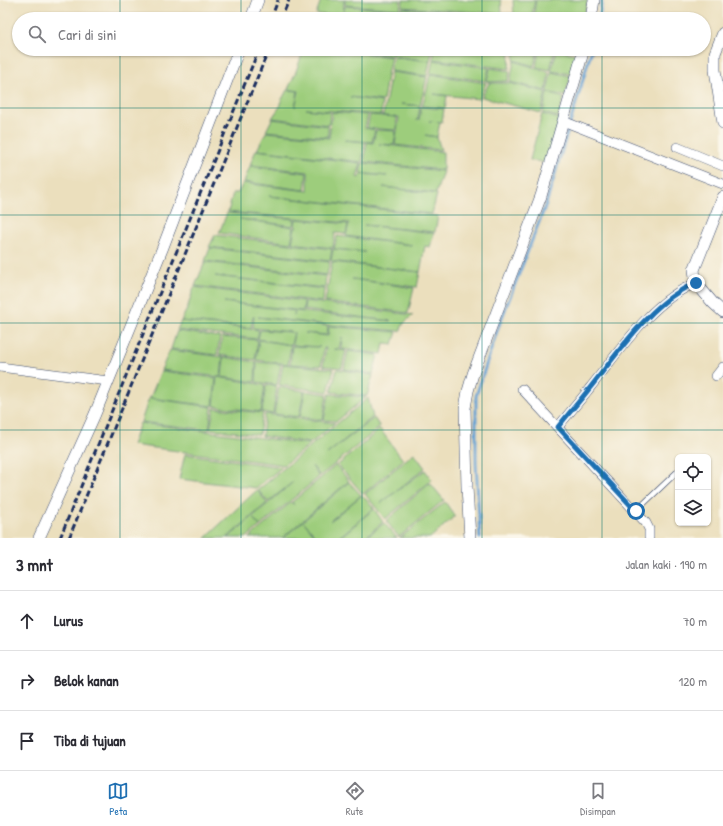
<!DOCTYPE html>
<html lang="id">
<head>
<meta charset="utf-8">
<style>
	:root { --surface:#fff; --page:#f2f2f3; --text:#2b2b33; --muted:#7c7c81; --line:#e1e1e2; --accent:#1f6fb2 }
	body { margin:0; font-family:"Patrick Hand",sans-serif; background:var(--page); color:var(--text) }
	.controls { position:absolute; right:12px; bottom:12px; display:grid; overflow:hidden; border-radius:6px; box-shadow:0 1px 3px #0004 }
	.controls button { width:36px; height:36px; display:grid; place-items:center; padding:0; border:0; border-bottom:1px solid var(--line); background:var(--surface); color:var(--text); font:20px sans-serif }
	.stop { position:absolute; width:12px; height:12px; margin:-9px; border:3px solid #1f6fb2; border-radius:50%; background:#fff }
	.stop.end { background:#1f6fb2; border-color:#fff; box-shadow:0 1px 4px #0008 }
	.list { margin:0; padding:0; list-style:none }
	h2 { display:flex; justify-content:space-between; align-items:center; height:52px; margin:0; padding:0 16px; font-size:17px }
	h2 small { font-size:13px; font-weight:400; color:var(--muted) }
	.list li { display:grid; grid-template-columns:26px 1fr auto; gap:12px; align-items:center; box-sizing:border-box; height:60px; padding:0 16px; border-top:1px solid var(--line) }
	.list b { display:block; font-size:15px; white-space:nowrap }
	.list em { font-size:13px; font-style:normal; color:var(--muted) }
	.icon { flex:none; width:22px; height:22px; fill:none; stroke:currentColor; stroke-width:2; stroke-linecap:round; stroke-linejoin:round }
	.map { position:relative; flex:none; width:723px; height:538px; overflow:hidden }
	.search { position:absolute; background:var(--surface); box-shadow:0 1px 3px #0004; left:12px; right:12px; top:12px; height:44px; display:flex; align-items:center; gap:10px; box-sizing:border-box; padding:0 14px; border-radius:22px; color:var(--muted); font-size:15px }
	.sheet { height:232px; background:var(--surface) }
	nav { display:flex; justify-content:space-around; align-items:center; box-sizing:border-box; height:56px; border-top:1px solid var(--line); background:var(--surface); font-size:11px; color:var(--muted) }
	nav a { display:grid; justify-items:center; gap:2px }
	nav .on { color:var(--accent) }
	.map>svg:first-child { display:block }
	.green { fill:#9dcd7c; stroke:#5c7e6d }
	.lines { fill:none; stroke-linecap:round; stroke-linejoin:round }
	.stream { stroke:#62a0d4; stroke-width:3 }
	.service-casing { stroke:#3a496c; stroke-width:6 }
	.minor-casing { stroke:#3a496c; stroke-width:10 }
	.tertiary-casing { stroke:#3a496c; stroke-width:12 }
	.service { stroke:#fff; stroke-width:4.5 }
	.minor { stroke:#fff; stroke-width:9 }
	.tertiary { stroke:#fff; stroke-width:11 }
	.rail { stroke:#1b2f5e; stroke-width:3; stroke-dasharray:6 3; stroke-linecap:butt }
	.route { stroke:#1f6fb2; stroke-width:5 }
	.grid { fill:none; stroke:#0f766e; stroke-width:1; stroke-opacity:0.55 }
</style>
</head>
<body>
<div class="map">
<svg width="723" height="538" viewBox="0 0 723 538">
	<rect width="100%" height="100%" fill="#fbf7ec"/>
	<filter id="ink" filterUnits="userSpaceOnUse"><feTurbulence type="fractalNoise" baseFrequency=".025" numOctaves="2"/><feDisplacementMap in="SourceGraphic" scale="8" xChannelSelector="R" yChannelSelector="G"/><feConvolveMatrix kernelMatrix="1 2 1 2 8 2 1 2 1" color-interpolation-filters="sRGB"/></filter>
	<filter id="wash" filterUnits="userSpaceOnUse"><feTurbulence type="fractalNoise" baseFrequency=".012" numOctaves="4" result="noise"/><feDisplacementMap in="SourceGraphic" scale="16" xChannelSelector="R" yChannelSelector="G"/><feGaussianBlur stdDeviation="0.9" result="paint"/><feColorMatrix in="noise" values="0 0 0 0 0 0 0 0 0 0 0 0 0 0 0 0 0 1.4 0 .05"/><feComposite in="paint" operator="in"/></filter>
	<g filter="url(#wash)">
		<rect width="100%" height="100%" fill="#ebdfbd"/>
		<path class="green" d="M321 0H344L343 16 316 14Z
			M345 0H401L400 9 345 5Z
			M403 0H501L502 14 402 7Z
			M513 0H535L531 19H521L514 17Z
			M536 0H588L583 19H533Z
			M345 6 401 10 400 19H371L343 17Z
			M402 8 510 17V19H401Z
			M304 49H334L391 57 388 70 383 101 350 97 382 102 381 115 306 109 330 112 329 125 272 118 281 105 280 103 287 90 298 91 295 107 299 91 288 89 295 74Z
			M340 49H393L392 56Z
			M394 49H433L430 61 393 56Z
			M435 49H486L510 51 509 69 433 59Z
			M515 49H538L534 66 514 60Z
			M539 49 555 50 550 70 536 67Z
			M557 50 576 54 571 74 551 71Z
			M393 57 430 61 427 76 390 71Z
			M433 60 489 68 486 81 430 73Z
			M514 61 549 72 546 91 510 82Z
			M490 68 510 71 508 81 487 82Z
			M391 72 427 77 420 106 401 104 420 106 418 119 416 120H419L421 107 444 109 442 122 429 121 440 122 437 137 425 135 437 137 441 150 395 145 399 117 383 116Z
			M551 72 571 76 565 96 547 92Z
			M430 74 486 83 479 99 434 94 447 96 445 108 422 106 426 93Z
			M489 83H509L546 92 541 113 482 97Z
			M547 92 564 98 558 117 543 113Z
			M332 112 368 115 365 128 375 130 372 142 344 140 365 142 362 162 257 150 266 132 329 138Z
			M542 114 560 119 547 163 530 160Z
			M370 115 397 117 396 130 367 128Z
			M272 119 328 126V137L266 131Z
			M376 130 396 131 394 145 379 144 443 152V170L364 162 367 142 373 143Z
			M256 150 361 163 357 177 359 178 360 174 387 176 360 173 362 163 443 171 436 193 383 187 437 194 432 214 269 196 438 216 435 232 364 225 434 233 430 247 425 246 420 272 331 261 333 249 365 252 334 249 337 236 412 245 346 236 349 223 228 212 233 193H238L243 183 308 191V172L250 165Z
			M250 166 307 173 305 190 244 182Z
			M227 213 295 219 294 226 240 219 294 227 291 243 219 233Z
			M296 219 348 224 346 234 335 233 333 248 292 243 295 227H297L295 226Z
			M215 235 332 249 330 261 209 247Z
			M210 248 330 262 327 275 205 261Z
			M205 262 326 276 325 288 215 276 324 289 323 302 195 286Z
			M332 262 420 272 417 287 352 279 414 288 408 313 325 302Z
			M194 287 304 301 303 311 224 302 295 311 294 315 295 311 391 321 304 310 305 301 413 315 404 323 400 331 329 325 258 317 328 326 327 335 305 333 328 336 329 326 397 332 393 344 384 343 382 354 341 349 342 337 339 349H334L346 351 342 368 323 366 326 348H324L321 366 290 364 292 346 320 347 292 345 294 332 291 345 258 339 260 330 292 332 253 328 254 316 253 317 251 328 181 321 187 309Z
			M181 321 259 330 257 339 177 330Z
			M177 331 220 337 217 355 171 349Z
			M222 337 258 340 255 360 219 355Z
			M259 340 291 345 288 364 256 360Z
			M170 350 223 357 221 377 161 370Z
			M348 351 378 355 373 374 344 369Z
			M224 357 256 362 255 382 222 377Z
			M257 362 281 364 277 385 256 382Z
			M283 364 334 369 328 392 279 385Z
			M337 369 373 375 367 396 331 392Z
			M161 371 216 378 213 406 150 398Z
			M217 377 265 385 261 412 214 406Z
			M266 385 277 386 273 414 262 412Z
			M279 387 304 391 299 417 274 414Z
			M305 391 327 394 323 420 300 417Z
			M329 394 366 397 337 421 324 420Z
			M149 398 212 407 209 430 141 422Z
			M368 398 373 417 327 454 374 418 380 427 320 476 312 466 319 477 260 526 254 519 260 526 246 538H228L293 482 268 502 258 490Z
			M214 408 263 413 259 435 210 429Z
			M265 414 335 423 311 443 262 436Z
			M140 423 310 444 284 465 132 445Z
			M380 429 403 460 363 494 338 465Z
			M414 453 425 468 381 503 425 470 432 480 385 519 365 494Z
			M185 454 282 467 256 488 179 479Z
			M336 465 349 481 282 538H249L291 502 294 505 292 502Z
			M349 482 361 495 330 521 362 495 374 508 338 538H318L304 522 317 538H283Z
			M430 483 444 500 399 537 386 521Z
			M257 490 267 503 227 538H205Z
			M445 502 455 516 430 538H400Z
			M374 509 383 522 364 538H339Z
			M384 523 397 538H365Z"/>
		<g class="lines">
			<path class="stream" d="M599 19 602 0
				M480 538 476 462V396L498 328 546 204 592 49"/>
		</g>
	</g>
	<g filter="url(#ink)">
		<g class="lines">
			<g class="service-casing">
				<path id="service" d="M636 511 678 471"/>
			</g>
			<g class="minor-casing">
				<path id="minor" d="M563 121 723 184
					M677 147 723 166
					M0 367 108 381
					M716 376 723 367
					M522 389 646 523 649 529V538
					M558 427C568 414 579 402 589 389 618 353 652 300 696 283"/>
			</g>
			<g class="tertiary-casing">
				<path id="tertiary" d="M251 19 258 0
					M591 19 594 0
					M723 33 715 53V70L723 123
					M723 197 694 270 696 283 713 303 723 312
					M39 538 95 414 163 247 239 49
					M470 538 467 487 465 408 468 391 473 374 541 196 584 49"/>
			</g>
			<use href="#service" class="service"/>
			<use href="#minor" class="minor"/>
			<use href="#tertiary" class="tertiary"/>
			<path class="rail" d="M271 19 278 0
				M281 19 289 0
				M60 538 259 49
				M69 538 269 49"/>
		</g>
	</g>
	<g class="lines" filter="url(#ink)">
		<path class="route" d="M636 511 558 427C568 414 579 402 589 389 618 353 652 300 696 283"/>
	</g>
	<path class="grid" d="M120 0V19M241 0V19M362 0V19M482 0V19M602 0V19M120 49V538M241 49V538M362 49V538M482 49V538M602 49V538M0 108H723M0 215H723M0 323H723M0 430H723"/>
</svg>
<div class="controls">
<button><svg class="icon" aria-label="locate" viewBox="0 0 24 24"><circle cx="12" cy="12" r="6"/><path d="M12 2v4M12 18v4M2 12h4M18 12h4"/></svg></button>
<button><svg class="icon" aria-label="layers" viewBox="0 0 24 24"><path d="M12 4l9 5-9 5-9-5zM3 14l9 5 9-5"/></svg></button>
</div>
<div class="stop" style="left:636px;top:511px"></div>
<div class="stop end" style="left:696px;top:283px"></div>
<div class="search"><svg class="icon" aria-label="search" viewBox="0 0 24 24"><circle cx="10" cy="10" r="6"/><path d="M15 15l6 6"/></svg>Cari di sini</div>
</div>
<section class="sheet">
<h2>3 mnt<small>Jalan kaki · 190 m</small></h2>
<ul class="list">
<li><svg class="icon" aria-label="ahead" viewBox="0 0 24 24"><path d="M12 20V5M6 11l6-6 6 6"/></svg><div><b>Lurus</b></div><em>70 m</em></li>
<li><svg class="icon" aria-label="right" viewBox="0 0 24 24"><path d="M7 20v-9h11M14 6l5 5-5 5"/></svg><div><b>Belok kanan</b></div><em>120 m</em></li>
<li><svg class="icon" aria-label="arrive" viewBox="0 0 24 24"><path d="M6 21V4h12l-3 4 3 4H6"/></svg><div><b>Tiba di tujuan</b></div></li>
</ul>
</section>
<nav>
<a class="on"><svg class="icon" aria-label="map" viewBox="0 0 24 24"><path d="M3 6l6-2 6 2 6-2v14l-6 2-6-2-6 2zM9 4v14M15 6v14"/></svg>Peta</a>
<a><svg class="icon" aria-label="directions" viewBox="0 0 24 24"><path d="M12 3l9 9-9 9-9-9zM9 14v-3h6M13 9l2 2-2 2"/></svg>Rute</a>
<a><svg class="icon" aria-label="saved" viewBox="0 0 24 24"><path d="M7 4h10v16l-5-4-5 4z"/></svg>Disimpan</a>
</nav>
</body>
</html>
